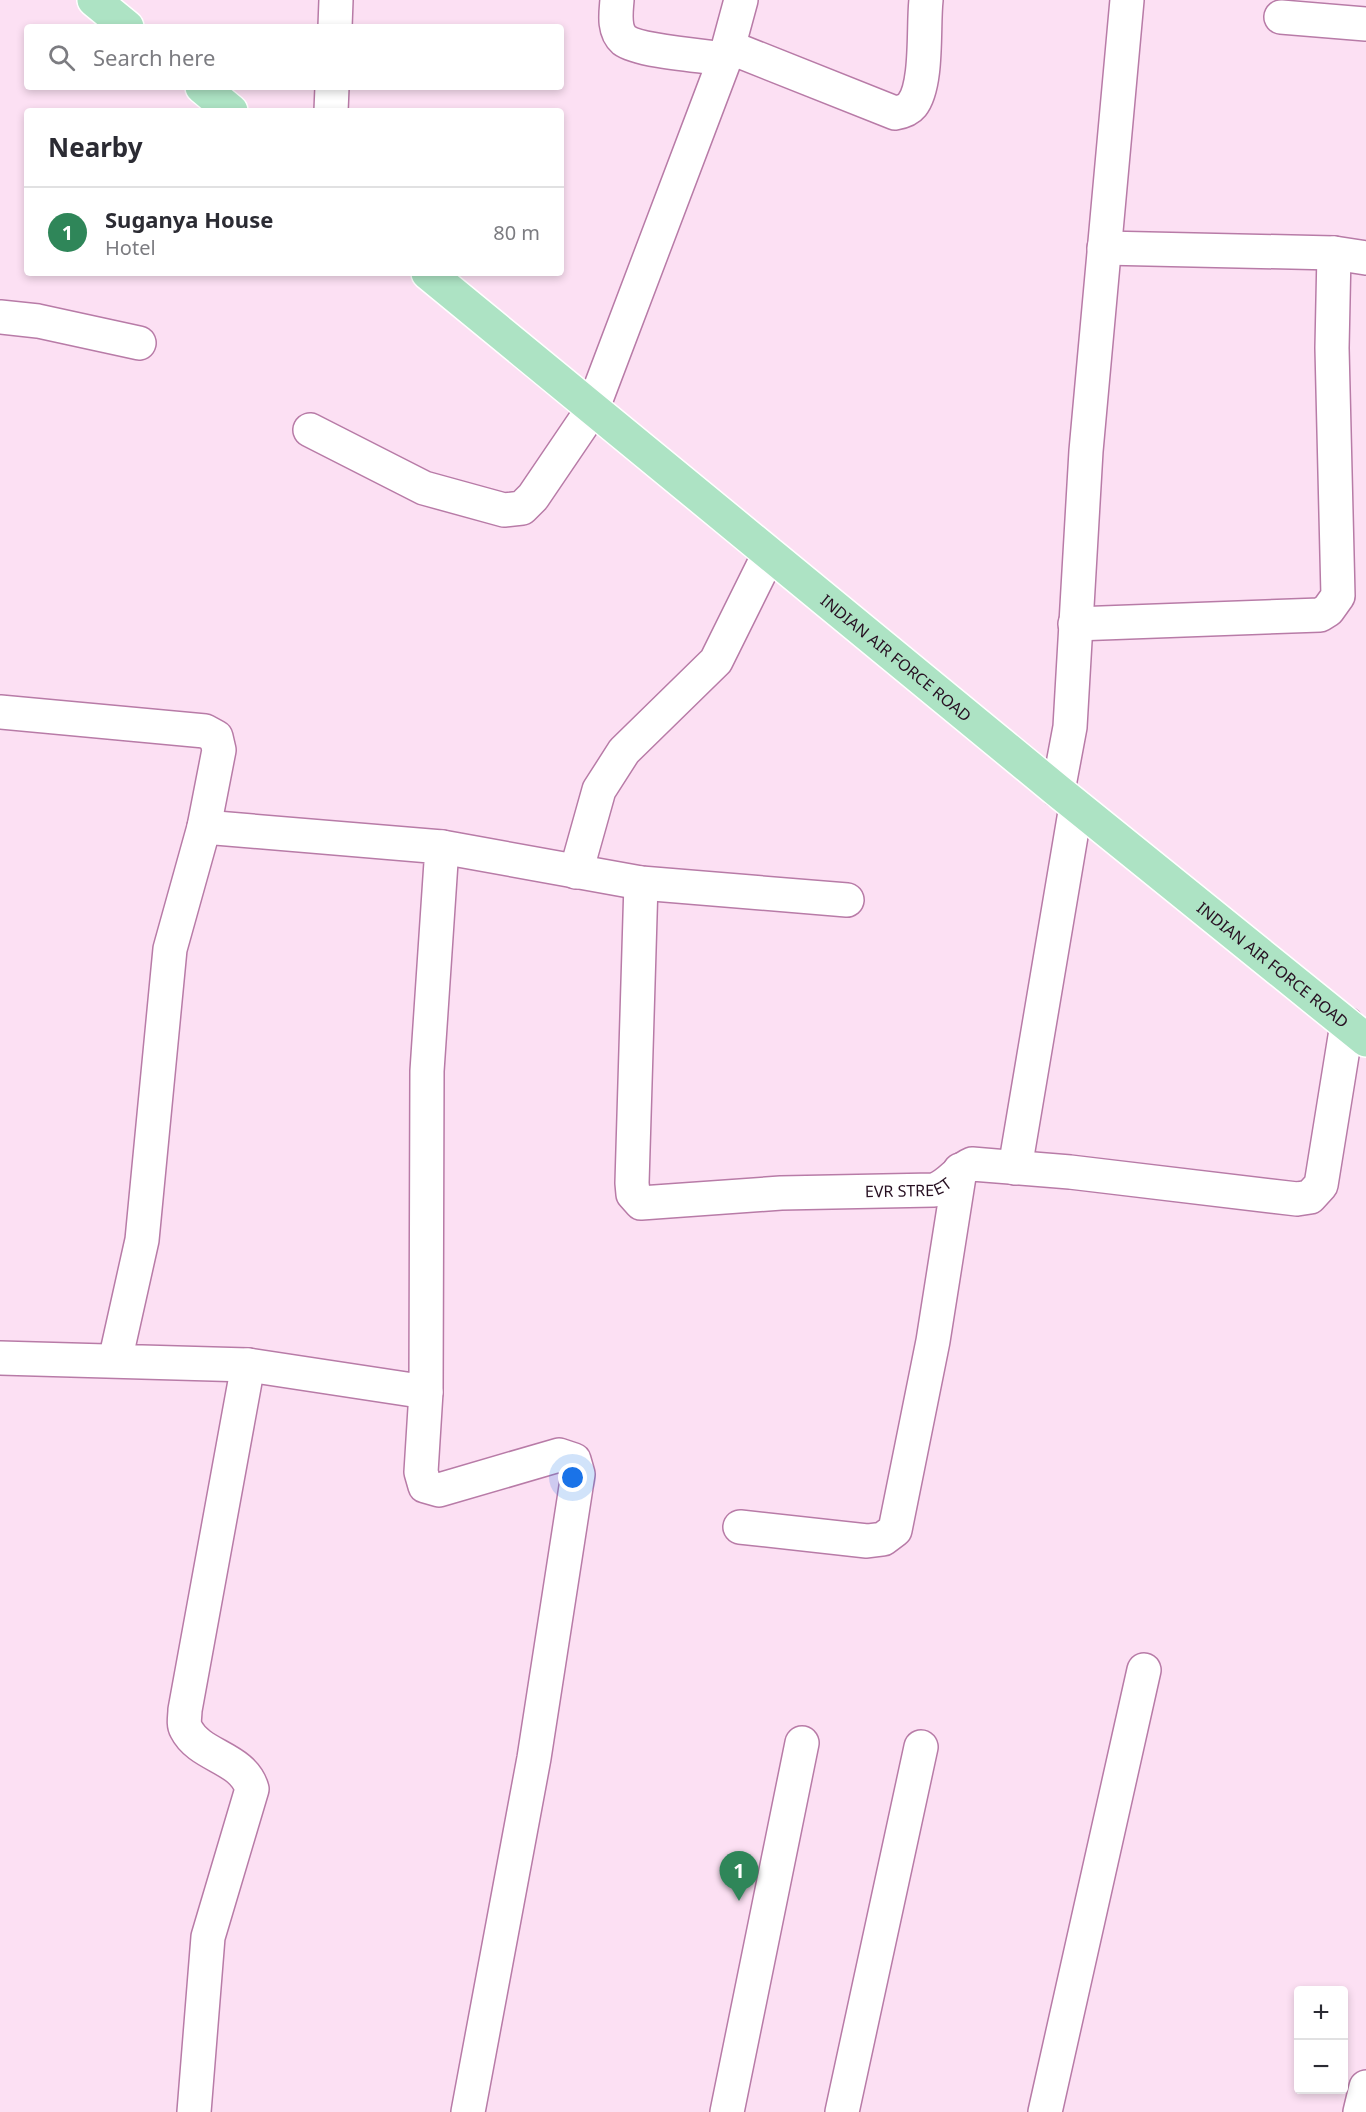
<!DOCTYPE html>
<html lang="en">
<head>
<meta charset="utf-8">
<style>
	:root { --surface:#fff; --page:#f2f2f3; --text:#2b2b33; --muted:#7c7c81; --line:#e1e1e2; --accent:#2f8659 }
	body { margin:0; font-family:"Noto Sans",sans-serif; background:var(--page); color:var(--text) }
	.controls { position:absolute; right:18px; bottom:18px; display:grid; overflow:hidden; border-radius:6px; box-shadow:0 3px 9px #0003 }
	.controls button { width:54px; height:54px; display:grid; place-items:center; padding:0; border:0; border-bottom:2px solid var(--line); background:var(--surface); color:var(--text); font:30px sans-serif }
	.you { position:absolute; left:573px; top:1478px; width:21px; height:21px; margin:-15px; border:4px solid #fff; border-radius:50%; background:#1a73e8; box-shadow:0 0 0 9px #1a73e833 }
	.badge { display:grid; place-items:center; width:39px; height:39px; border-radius:50%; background:var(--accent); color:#fff; font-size:20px; font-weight:700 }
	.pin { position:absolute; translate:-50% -50px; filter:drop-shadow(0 2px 3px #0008) }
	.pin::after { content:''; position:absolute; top:32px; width:21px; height:18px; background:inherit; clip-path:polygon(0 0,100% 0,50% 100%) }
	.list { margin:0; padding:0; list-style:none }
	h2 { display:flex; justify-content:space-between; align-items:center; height:78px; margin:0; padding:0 24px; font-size:26px }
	h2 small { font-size:20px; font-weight:400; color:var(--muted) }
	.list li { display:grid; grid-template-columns:39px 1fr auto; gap:18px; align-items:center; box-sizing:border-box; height:90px; padding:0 24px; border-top:2px solid var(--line) }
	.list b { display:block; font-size:22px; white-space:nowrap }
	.list p { margin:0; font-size:20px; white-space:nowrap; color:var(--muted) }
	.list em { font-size:20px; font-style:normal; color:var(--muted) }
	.icon { flex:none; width:33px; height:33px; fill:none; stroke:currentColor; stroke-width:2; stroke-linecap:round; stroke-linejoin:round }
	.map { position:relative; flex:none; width:1366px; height:2112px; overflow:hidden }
	.search { position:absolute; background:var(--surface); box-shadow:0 3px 9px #0003; left:24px; top:24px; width:540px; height:66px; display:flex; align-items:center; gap:15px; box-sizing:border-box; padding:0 21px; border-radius:6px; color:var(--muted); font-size:22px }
	.panel { position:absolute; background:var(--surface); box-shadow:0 3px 9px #0003; left:24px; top:108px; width:540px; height:168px; border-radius:6px }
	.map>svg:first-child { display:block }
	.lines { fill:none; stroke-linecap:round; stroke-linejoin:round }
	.minor-casing { stroke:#b87ba7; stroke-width:36 }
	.major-casing { stroke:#fff; stroke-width:36 }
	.minor { stroke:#fff; stroke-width:33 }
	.major { stroke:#ade3c4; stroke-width:33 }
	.labels { text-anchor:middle; stroke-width:4.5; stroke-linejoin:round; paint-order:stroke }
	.street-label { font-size:16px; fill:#271022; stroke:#fff }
</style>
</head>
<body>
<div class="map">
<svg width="1366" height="2112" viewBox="0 0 1366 2112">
	<rect width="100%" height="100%" fill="#fce0f3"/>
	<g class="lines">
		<g class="minor-casing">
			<g id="minor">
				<path d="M617 0C616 13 613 30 624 40 638 51 704 56 725 59"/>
				<path d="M1281 17 1366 24"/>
				<path d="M335 27 336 0"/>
				<path d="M729 47 895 113C901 112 908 110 912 105 928 85 923 26 926 0"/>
				<path d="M331 111 332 87"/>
				<path d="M1104 248 1334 253 1366 258"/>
				<path d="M0 317 38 321 139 343"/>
				<path d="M310 430 424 488 504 510 522 508 533 497 592 410 725 59 741 0"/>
				<path d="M1075 624 1320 615 1328 610 1338 596 1332 348 1334 253"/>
				<path d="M0 712 205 731 216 737 219 750 204 827"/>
				<path d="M1058 791 1070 727 1086 451 1127 0"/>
				<path d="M442 847 641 883 847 900"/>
				<path d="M576 872 599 790 624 751 716 661 769 554"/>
				<path id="s1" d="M641 883 632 1183 633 1194 641 1203 781 1193 934 1190C950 1185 957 1170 972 1164L1070 1172 1297 1199 1310 1197 1321 1185 1347 1024"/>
				<path d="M1015 1168 1076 806"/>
				<path d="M0 1358 248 1365 426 1392 427 1071 442 847 204 827 170 949 142 1240 115 1361"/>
				<path d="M426 1392 421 1472 425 1486 439 1490 559 1455 574 1460 578 1474 534 1758 468 2112"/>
				<path d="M740 1527 867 1541 883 1539 895 1530 933 1341 960 1170"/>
				<path d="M194 2112 208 1937 252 1789C243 1757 200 1757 186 1729 183 1724 185 1716 185 1710L248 1365"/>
				<path d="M727 2112 802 1743"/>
				<path d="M842 2112 921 1747"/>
				<path d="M1045 2112 1144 1670"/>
				<path d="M1360 2112 1366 2087"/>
			</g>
		</g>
		<g class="major-casing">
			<g id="major">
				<path d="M94 0 127 27"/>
				<path d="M202 87 231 111"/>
				<path id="s2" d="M428 273 1058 791 1366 1040"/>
			</g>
		</g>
		<use href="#minor" class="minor"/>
		<use href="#major" class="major"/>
	</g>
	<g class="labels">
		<g class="street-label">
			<text dy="6" stroke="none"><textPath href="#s2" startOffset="606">INDIAN AIR FORCE ROAD</textPath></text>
			<text dy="6" stroke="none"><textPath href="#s2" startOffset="1092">INDIAN AIR FORCE ROAD</textPath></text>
			<text dy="6" stroke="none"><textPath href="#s1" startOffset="591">EVR STREET</textPath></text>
		</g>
	</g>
</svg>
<div class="controls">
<button>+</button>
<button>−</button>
</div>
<div class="you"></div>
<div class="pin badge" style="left:739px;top:1901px">1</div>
<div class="search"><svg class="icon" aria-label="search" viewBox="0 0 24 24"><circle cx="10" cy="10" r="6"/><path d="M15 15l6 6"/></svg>Search here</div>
<section class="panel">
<h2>Nearby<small></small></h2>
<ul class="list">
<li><span class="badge">1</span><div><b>Suganya House</b><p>Hotel</p></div><em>80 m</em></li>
</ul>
</section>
</div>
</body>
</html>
